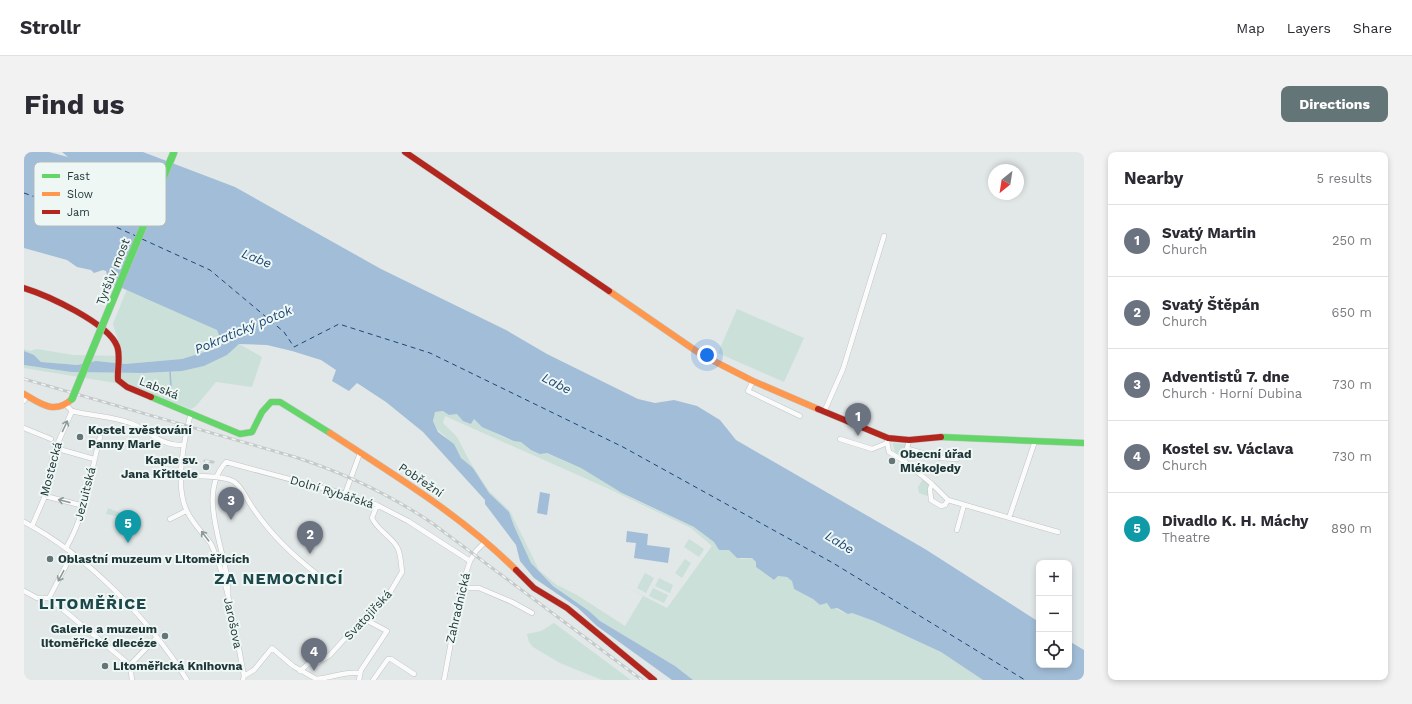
<!DOCTYPE html>
<html lang="en">
<head>
<meta charset="utf-8">
<style>
	:root { --surface:#fff; --page:#f2f2f3; --text:#2b2b33; --muted:#7c7c81; --line:#e1e1e2; --accent:#647577 }
	body { margin:0; font-family:"Work Sans",sans-serif; background:var(--page); color:var(--text) }
	.controls { position:absolute; right:12px; bottom:12px; display:grid; overflow:hidden; border-radius:8px; box-shadow:0 2px 6px #0003 }
	.controls button { width:36px; height:36px; display:grid; place-items:center; padding:0; border:0; border-bottom:1px solid var(--line); background:var(--surface); color:var(--text); font:20px sans-serif }
	.compass { position:absolute; left:964px; top:12px; width:36px; height:36px; border-radius:50%; background:var(--surface); box-shadow:0 2px 6px #0003; rotate:210deg }
	.you { position:absolute; left:683px; top:203px; width:14px; height:14px; margin:-10px; border:3px solid #fff; border-radius:50%; background:#1a73e8; box-shadow:0 0 0 6px #1a73e833 }
	.badge { display:grid; place-items:center; width:26px; height:26px; border-radius:50%; background:var(--accent); color:#fff; font-size:13px; font-weight:700 }
	.pin { position:absolute; translate:-50% -33px; filter:drop-shadow(0 1px 2px #0008) }
	.pin::after { content:''; position:absolute; top:21px; width:14px; height:12px; background:inherit; clip-path:polygon(0 0,100% 0,50% 100%) }
	.list { margin:0; padding:0; list-style:none }
	h2 { display:flex; justify-content:space-between; align-items:center; height:52px; margin:0; padding:0 16px; font-size:17px }
	h2 small { font-size:13px; font-weight:400; color:var(--muted) }
	.list li { display:grid; grid-template-columns:26px 1fr auto; gap:12px; align-items:center; box-sizing:border-box; height:72px; padding:0 16px; border-top:1px solid var(--line) }
	.list b { display:block; font-size:15px; white-space:nowrap }
	.list p { margin:0; font-size:13px; white-space:nowrap; color:var(--muted) }
	.list em { font-size:13px; font-style:normal; color:var(--muted) }
	.icon { flex:none; width:22px; height:22px; fill:none; stroke:currentColor; stroke-width:2; stroke-linecap:round; stroke-linejoin:round }
	.map { position:relative; flex:none; width:1060px; height:528px; overflow:hidden; border-radius:8px }
	header { display:flex; align-items:center; gap:24px; box-sizing:border-box; height:56px; padding:0 20px; background:var(--surface); border-bottom:1px solid var(--line) }
	header strong { font-size:19px }
	nav { display:flex; gap:22px; margin-inline-start:auto; font-size:14px }
	.intro { display:flex; align-items:center; justify-content:space-between; box-sizing:border-box; height:96px; padding:0 24px }
	h1 { margin:0; font-size:28px }
	.button { padding:10px 18px; border-radius:8px; background:var(--accent); color:#fff; font-size:14px; font-weight:700 }
	main { display:flex; gap:24px; padding:0 24px }
	aside { flex:1; background:var(--surface); border-radius:8px; box-shadow:0 2px 6px #0003 }
	.map>svg:first-child { display:block }
	.green { fill:#cae0d9; fill-rule:evenodd }
	.water { fill:#a2bdd7 }
	.lines { fill:none; stroke-linecap:round; stroke-linejoin:round }
	.stream { stroke:#a2bdd7; stroke-width:1.5 }
	.ferry { stroke:#1b4775; stroke-width:1; stroke-dasharray:5 4; stroke-linecap:butt }
	.street-casing { stroke:#bfc4c4; stroke-width:5.5 }
	.fast-casing { stroke:#bec5c5; stroke-width:7 }
	.slow-casing { stroke:#bec5c5; stroke-width:7 }
	.jam-casing { stroke:#bec5c5; stroke-width:7 }
	.street { stroke:#fbfbfb; stroke-width:4.5 }
	.fast { stroke:#63d668; stroke-width:6 }
	.slow { stroke:#ff974d; stroke-width:6 }
	.jam { stroke:#b3261e; stroke-width:6 }
	.rail-casing { stroke:#c6c9c9; stroke-width:3 }
	.rail { stroke:#eff7f5; stroke-width:1.5; stroke-dasharray:4.5; stroke-linecap:butt }
	.fast-bridge-casing { stroke:#bbc3c4; stroke-width:8; stroke-linecap:butt }
	.fast-bridge { stroke:#63d668; stroke-width:7 }
	.oneway { stroke:#8e9a9a }
	.poi-dot { fill:#647577; stroke:#eff7f5; stroke-width:1.5 }
	.labels { text-anchor:middle; stroke-width:4; stroke-linejoin:round; paint-order:stroke }
	.street-label { font-size:12px; fill:#20383a; stroke:#eff7f5 }
	.poi-label { font-size:12px; font-weight:bold; fill:#20383a; stroke:#eff7f5; text-anchor:start }
	.water-label { font-size:13px; font-style:italic; fill:#1b4775; stroke:#eff7f5 }
	.district-label { font-size:16px; font-weight:bold; letter-spacing:1px; fill:#1c474b; stroke:#eff7f5 }
	.key { fill:#eff7f5; stroke:#b1bebd; stroke-width:1 }
	.key-label { font-size:11px; fill:#20383a }
</style>
</head>
<body>
<header>
<strong>Strollr</strong>
<nav><a>Map</a><a>Layers</a><a>Share</a></nav>
</header>
<div class="intro"><h1>Find us</h1><a class="button">Directions</a></div>
<main>
<div class="map">
<svg width="1060" height="528" viewBox="0 0 1060 528">
	<rect width="100%" height="100%" fill="#e2e7e7"/>
	<path class="green" d="M103 137 193 178 198 191 197 194 179 202 158 207 101 212 72 209 53 213 17 210 10 203 0 199V197L6 199 13 197 49 203 99 204 89 172Z
		M713 157 780 186 760 230 694 201Z
		M215 192 238 205 228 235 192 230 172 254 167 257 104 233 0 216V213L47 220 120 221 158 219 180 214 203 203Z
		M419 259 425 263 433 262 447 272 450 267C461 276 474 284 488 288 491 289 495 289 498 290 508 295 508 302 522 301L557 316 605 345 670 375 690 390 695 398H705L717 407 728 406 732 410V415L750 428 754 424 763 425 768 429 770 437 789 447 796 453 803 451 818 460 828 461 850 469 917 500 959 528H669L651 514 576 469 565 459 529 434 516 422 507 411 490 374 485 360 465 341 449 316 442 312 420 283C412 278 406 268 411 260ZM421 264 583 336 667 376 688 394 643 456 596 432 534 434 515 418 486 359 465 339 446 310 433 285 419 271ZM596 432 619 444 601 474 553 443 535 434Z
		M869 291 882 292 880 302 876 304 871 301Z
		M899 327 904 332V344L895 341 894 335Z
		M84 356 99 362 101 366 82 362Z
		M665 387 680 397 675 405 660 395Z
		M661 407 667 411 658 426 651 421Z
		M621 421 630 426 622 441 613 436Z
		M635 426 649 433 646 441 631 434Z
		M629 436 644 443 640 451 625 444Z
		M530 471 607 528H578L536 511 509 495 505 490 503 482 517 479Z"/>
	<path class="water" d="M0 0H25L44 5 38 0H119L211 35 357 117 482 178 523 202 614 247 631 251 650 248 673 254 696 268 712 288 901 397 1015 470V513H1045V489L1060 498V528H959L917 500 850 469 828 461 824 462 813 456 807 457 803 451 796 453 789 447 770 437 768 429 763 425 754 424 750 428 732 415V410L728 406H713L705 398H695L690 390 670 375 598 341 557 316 523 301 516 302 507 298 497 290 490 289 458 275 450 267 447 272 439 269 433 262 425 263 419 259 411 260 409 269 414 280 430 292 437 306 449 316 465 341 485 360 490 374 507 411 529 434 565 459 576 469 651 514 669 528H648L573 474 554 456 510 426 496 409 492 393 461 352V348L399 280 362 250 333 231 325 239 308 229 312 218 297 208 268 199 243 193 215 192 203 203 180 214 158 219 120 221 47 220 0 213V199L10 203 17 210 53 213 72 209 101 212 158 207 194 196 197 194 198 191 193 178 89 132 84 127 82 119 79 118 70 121 67 118 53 115 43 108 0 96Z
		M516 340 526 342 523 363 513 361Z
		M603 379 624 382 623 393 646 396 644 411 610 406 612 391 602 390Z"/>
	<g class="lines">
		<path class="stream" d="M146 219 147 235"/>
		<path class="ferry" d="M0 41 76 68 112 84
			M118 87 186 118 260 180 270 195 315 172 406 201 599 295 809 411 1001 528"/>
		<g class="street-casing">
			<path id="street" d="M729 229 724 239 776 264
				M0 249 3 243
				M42 253 48 259C67 264 88 264 106 271 127 278 134 294 160 293
				M800 260 819 217 860 84
				M167 261C160 287 151 333 162 357 167 370 179 381 187 392 190 398 192 405 195 412 207 448 213 487 220 524L219 528
				M0 276 27 287
				M816 287 848 297 863 291
				M885 288 880 309 908 332 924 348 1034 380
				M863 290 865 300 880 309
				M31 296 70 307
				M884 297 917 306 933 307
				M158 322C174 326 194 322 209 329 217 333 222 346 227 353 245 381 268 403 294 423
				M908 332 906 337 907 348 917 354 921 353 924 348
				M321 342 336 301
				M21 344 60 354
				M985 366 1011 289
				M146 367 162 359
				M0 370C63 403 126 468 163 528
				M8 374 21 344 29 302 48 259
				M933 378 940 353
				M42 396C62 362 66 323 76 285
				M437 436H455L488 450 508 461
				M0 439 13 446H25
				M25 446 106 513
				M25 446 48 402
				M204 446C208 407 169 346 202 310L321 342 353 353 384 369 446 409
				M106 513 133 485
				M106 513 108 528
				M276 519 285 511 291 512 306 503 353 451 362 447 378 420C377 413 377 401 373 395 367 384 353 378 348 366L353 353
				M220 524 230 518 248 496 269 514 294 528
				M292 527C308 526 320 519 336 521
				M335 528 337 518 363 479 340 467
				M349 528 364 507H367L390 522
				M420 528 437 436 446 409 452 399 461 390"/>
		</g>
		<g class="fast-casing">
			<path id="fast" d="M127 245 216 282 228 280 238 260 247 250H256L306 281
				M917 285 1060 291"/>
		</g>
		<g class="slow-casing">
			<path id="slow" d="M585 139 678 203 729 229 794 257
				M0 242C17 252 31 263 48 247
				M306 281C370 323 437 363 492 418"/>
		</g>
		<g class="jam-casing">
			<path id="jam" d="M381 0 585 139
				M0 136C23 143 84 171 93 194 97 204 93 217 94 228L103 235 127 245
				M794 257 864 286 885 288 917 285
				M492 418 510 436 543 456 630 528"/>
		</g>
		<use href="#street" class="street"/>
		<use href="#fast" class="fast"/>
		<use href="#slow" class="slow"/>
		<use href="#jam" class="jam"/>
		<g class="rail-casing">
			<path id="rail" d="M0 227 271 305C320 321 365 342 408 371L618 528
				M181 309 189 310"/>
		</g>
		<use href="#rail" class="rail"/>
		<g class="fast-bridge-casing">
			<path id="fast-bridge" d="M48 247 150 0"/>
		</g>
		<use href="#fast-bridge" class="fast-bridge"/>
	</g>
	<defs><path id="oneway-shaft" d="M-6 0H5M1.5-3L5.5 0L1.5 3" fill="none" stroke-width="1.6" stroke-linecap="round" stroke-linejoin="round"/></defs>
	<g class="oneway">
		<use href="#oneway-shaft" transform="translate(41 274) rotate(-65)"/>
		<use href="#oneway-shaft" transform="translate(40 349) rotate(-166)"/>
		<use href="#oneway-shaft" transform="translate(181 384) rotate(-127)"/>
		<use href="#oneway-shaft" transform="translate(37 424) rotate(118)"/>
	</g>
	<g class="poi-dot">
		<circle cx="56" cy="285" r="4"/>
		<circle cx="868" cy="309" r="4"/>
		<circle cx="182" cy="315" r="4"/>
		<circle cx="26" cy="407" r="4"/>
		<circle cx="141" cy="484" r="4"/>
		<circle cx="81" cy="514" r="4"/>
	</g>
	<g class="labels">
		<g class="street-label">
			<text transform="translate(89 120) rotate(-68)" y="4">Tyršův most</text>
			<text transform="translate(135 236) rotate(22)" y="4">Labská</text>
			<text transform="translate(27 317) rotate(-75)" y="4">Mostecká</text>
			<text transform="translate(397 328) rotate(34)" y="4">Pobřežní</text>
			<text transform="translate(308 340) rotate(17)" y="4">Dolní Rybářská</text>
			<text transform="translate(61 342) rotate(-76)" y="4">Jezuitská</text>
			<text transform="translate(434 456) rotate(-77)" y="4">Zahradnická</text>
			<text transform="translate(344 463) rotate(-47)" y="4">Svatojiřská</text>
			<text transform="translate(209 471) rotate(78)" y="4">Jarošova</text>
		</g>
		<g class="poi-label">
			<text x="64" y="282">Kostel zvěstování<tspan x="64" dy="14">Panny Marie</tspan></text>
			<text x="876" y="306">Obecní úřad<tspan x="876" dy="14">Mlékojedy</tspan></text>
			<text x="174" y="312" text-anchor="end">Kaple sv.<tspan x="174" dy="14">Jana Křtitele</tspan></text>
			<text x="34" y="411">Oblastní muzeum v Litoměřicích</text>
			<text x="133" y="481" text-anchor="end">Galerie a muzeum<tspan x="133" dy="14">litoměřické diecéze</tspan></text>
			<text x="89" y="518">Litoměřická Knihovna</text>
		</g>
		<g class="water-label">
			<text transform="translate(233 106) rotate(22)" y="5">Labe</text>
			<text transform="translate(219 177) rotate(-23)" y="5">Pokratický potok</text>
			<text transform="translate(533 231) rotate(27)" y="5">Labe</text>
			<text transform="translate(816 390) rotate(31)" y="5">Labe</text>
		</g>
		<g class="district-label">
			<text x="255" y="432">ZA NEMOCNICÍ</text>
			<text x="69" y="457">LITOMĚŘICE</text>
		</g>
	</g>
	<rect x="10" y="10" width="132" height="64" rx="6" class="key"/>
	<rect x="18" y="22" width="18" height="4" fill="#63d668"/>
	<rect x="18" y="40" width="18" height="4" fill="#ff974d"/>
	<rect x="18" y="58" width="18" height="4" fill="#b3261e"/>
	<g class="key-label">
		<text x="43" y="28">Fast</text>
		<text x="43" y="46">Slow</text>
		<text x="43" y="64">Jam</text>
	</g>
</svg>
<div class="controls">
<button>+</button>
<button>−</button>
<button><svg class="icon" aria-label="locate" viewBox="0 0 24 24"><circle cx="12" cy="12" r="6"/><path d="M12 2v4M12 18v4M2 12h4M18 12h4"/></svg></button>
</div>
<svg class="compass" viewBox="-18 -18 36 36"><path d="M0-13l5 13h-10z" fill="#e53935"/><path d="M0 13l5-13h-10z" fill="#7c7c81"/></svg>
<div class="you"></div>
<div class="pin badge" style="left:834px;top:284px;background:#6b7280">1</div>
<div class="pin badge" style="left:286px;top:402px;background:#6b7280">2</div>
<div class="pin badge" style="left:207px;top:368px;background:#6b7280">3</div>
<div class="pin badge" style="left:290px;top:519px;background:#6b7280">4</div>
<div class="pin badge" style="left:104px;top:391px;background:#0f9aa8">5</div>
</div>
<aside>
<h2>Nearby<small>5 results</small></h2>
<ul class="list">
<li><span class="badge" style="background:#6b7280">1</span><div><b>Svatý Martin</b><p>Church</p></div><em>250 m</em></li>
<li><span class="badge" style="background:#6b7280">2</span><div><b>Svatý Štěpán</b><p>Church</p></div><em>650 m</em></li>
<li><span class="badge" style="background:#6b7280">3</span><div><b>Adventistů 7. dne</b><p>Church · Horní Dubina</p></div><em>730 m</em></li>
<li><span class="badge" style="background:#6b7280">4</span><div><b>Kostel sv. Václava</b><p>Church</p></div><em>730 m</em></li>
<li><span class="badge" style="background:#0f9aa8">5</span><div><b>Divadlo K. H. Máchy</b><p>Theatre</p></div><em>890 m</em></li>
</ul>
</aside>
</main>
</body>
</html>
